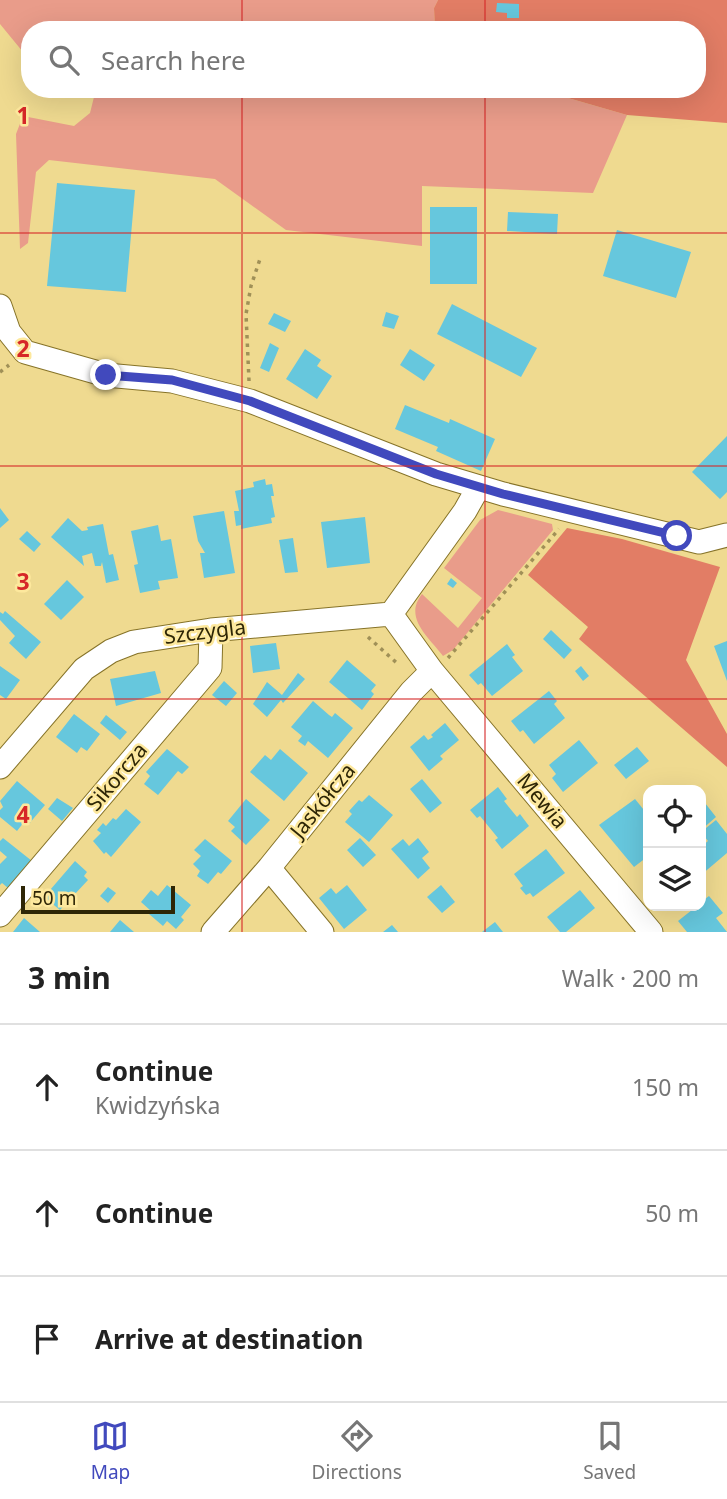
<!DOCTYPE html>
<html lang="en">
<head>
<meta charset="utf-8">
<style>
	:root { --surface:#fff; --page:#f6f6f6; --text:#222; --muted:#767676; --line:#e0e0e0; --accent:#4149bd }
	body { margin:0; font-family:"Noto Sans",sans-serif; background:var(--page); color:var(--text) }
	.controls { position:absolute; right:21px; bottom:21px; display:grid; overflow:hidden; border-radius:14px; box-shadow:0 7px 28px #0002 }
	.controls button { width:63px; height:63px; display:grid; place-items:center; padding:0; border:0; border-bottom:2px solid var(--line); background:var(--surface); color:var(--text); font:35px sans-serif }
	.scale { position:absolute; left:21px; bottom:18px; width:154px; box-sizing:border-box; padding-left:7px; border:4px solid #2e2606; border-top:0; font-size:19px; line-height:24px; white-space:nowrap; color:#2e2606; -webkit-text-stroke:5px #fde89d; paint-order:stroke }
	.stop { position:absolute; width:21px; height:21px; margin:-16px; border:5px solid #4149bd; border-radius:50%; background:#fff }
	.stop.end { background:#4149bd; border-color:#fff; box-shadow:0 2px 7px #0008 }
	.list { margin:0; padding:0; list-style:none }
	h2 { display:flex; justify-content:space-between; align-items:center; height:91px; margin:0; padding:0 28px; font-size:30px }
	h2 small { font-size:23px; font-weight:400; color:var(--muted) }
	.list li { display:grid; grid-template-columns:46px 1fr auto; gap:21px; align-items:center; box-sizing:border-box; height:126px; padding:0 28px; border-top:2px solid var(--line) }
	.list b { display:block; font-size:26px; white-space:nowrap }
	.list p { margin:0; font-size:23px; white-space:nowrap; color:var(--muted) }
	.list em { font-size:23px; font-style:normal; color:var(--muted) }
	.icon { flex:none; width:38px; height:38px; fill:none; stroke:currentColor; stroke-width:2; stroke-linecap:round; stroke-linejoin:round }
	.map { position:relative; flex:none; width:727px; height:932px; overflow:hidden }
	.search { position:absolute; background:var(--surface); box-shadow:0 7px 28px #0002; left:21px; right:21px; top:21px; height:77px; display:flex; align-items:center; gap:18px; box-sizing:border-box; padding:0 24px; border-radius:28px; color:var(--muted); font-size:26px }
	.sheet { height:469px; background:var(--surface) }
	nav { display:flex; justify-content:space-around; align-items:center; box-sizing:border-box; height:98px; border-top:2px solid var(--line); background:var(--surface); font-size:19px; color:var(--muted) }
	nav a { display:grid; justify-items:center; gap:4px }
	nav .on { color:var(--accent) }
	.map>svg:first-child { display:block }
	.green { fill:#e99c8a }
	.forest { fill:#e27d65 }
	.building { fill:#66c7dd }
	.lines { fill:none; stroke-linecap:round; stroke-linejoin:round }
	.minor-casing { stroke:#867328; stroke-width:25 }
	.path { stroke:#a09057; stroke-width:3.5; stroke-dasharray:3.5 5; stroke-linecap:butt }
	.minor { stroke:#fff; stroke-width:23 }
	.route { stroke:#4149bd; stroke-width:9 }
	.grid { fill:none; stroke:#d62828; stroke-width:2; stroke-opacity:0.55 }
	.labels { text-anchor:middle; stroke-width:5; stroke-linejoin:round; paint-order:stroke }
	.street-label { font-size:21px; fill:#2e2606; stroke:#fde89d }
	.grid-label { font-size:23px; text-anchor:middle; font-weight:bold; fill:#d62828; stroke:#fde89d; stroke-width:5; stroke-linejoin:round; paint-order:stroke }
</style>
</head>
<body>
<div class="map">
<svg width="727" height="932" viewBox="0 0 727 932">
	<rect width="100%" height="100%" fill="#efda90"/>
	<path class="green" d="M0 0H438L434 8 435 30H30V52H23L0 24Z
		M96 89H537L627 115 593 193 422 186V246L286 230 215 179 49 160 36 172 28 243 20 249 16 134 23 116 74 126 90 113Z
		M498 510 552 524 553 530 453 650 443 656C429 637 403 618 422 594L458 628 482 598 444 568 480 520Z"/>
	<path class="forest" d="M438 0H727V123L627 115 537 89H697V30H435L434 8Z
		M567 528 622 539 720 567 686 660 727 734V767L579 639 588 627 528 575Z"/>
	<path class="building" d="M497 3 519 4V18H507V13L496 12Z
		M57 183 135 190 126 292 47 286Z
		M430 207H477V284H430Z
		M508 212 558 214 557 234 507 231Z
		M617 230 691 252 676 298 603 276Z
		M452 304 537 348 521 377 437 334Z
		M386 312 399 316 394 329 382 326Z
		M274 313 291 321 285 332 268 324Z
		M270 343 279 348 269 372 260 368Z
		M305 349 321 360 317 366 332 376 317 399 286 379Z
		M410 349 435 365 424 381 400 365Z
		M405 405 449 423 450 419 495 439 481 471 436 451 438 447 395 429Z
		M727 436V492L720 499 692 472Z
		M265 479 266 485 272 484 274 496H271L275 517 271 518 272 523 241 529V525L236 526 234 511H239L235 491 254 487 253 482Z
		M0 508 9 520 0 528Z
		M224 511 235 573 204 578 200 553H205L198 541 193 516Z
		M365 517 370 563 327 568 321 522Z
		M68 518 82 531 88 530 87 527 103 524 109 555 113 554 119 580 106 583 102 562 101 566H95L92 553 82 556 84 566 51 537Z
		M158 525 161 541 171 539 178 578 158 581 160 589 140 593 134 565 138 564 131 531Z
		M27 531 41 544 34 552 19 539Z
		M293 538 298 572 285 573 279 540Z
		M451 578 457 583 453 588 447 584Z
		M67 580 84 597 61 620 44 604Z
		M5 611 41 642 26 659 9 643 15 636 0 620V612L3 614Z
		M551 630 572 650 564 659 543 639Z
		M727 641V681L714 646Z
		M276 643 280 669 253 673 250 646Z
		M507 644 515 655 512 657 523 671 492 696 481 683 478 685 469 675Z
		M347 660 376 685 371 691 374 694 362 710 329 682Z
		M0 666 20 680 6 699 0 695Z
		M581 666 589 676 583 681 575 671Z
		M155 671 161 693 116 706 110 679Z
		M298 673 305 679 283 703 281 700 267 717 253 704 267 682 282 695Z
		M224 681 237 693 226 706 212 695Z
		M549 691 557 701 554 704 565 718 534 744 523 730 520 732 511 721Z
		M313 701 329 715 332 717 335 713 353 728 328 758 308 741 305 746 298 741 302 736 291 727Z
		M74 714 100 734 87 751 81 747 77 753 56 737Z
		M106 715 127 732 120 740 100 723Z
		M445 723 459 740 440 756 443 759 429 771 410 747 424 735 428 740 433 737 431 735Z
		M579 740 598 763 563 792 552 778 556 774 549 765Z
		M637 747 649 761 626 779 614 765Z
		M167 749 189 767 182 774 178 771 158 795 144 784 150 776 146 772Z
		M280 749 308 773 284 801 250 772 265 755 271 760Z
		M422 779 442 803 430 813 410 789Z
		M17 781 45 805 28 825 24 822 17 831 0 817V810L3 807 0 801Z
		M498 787 507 799 504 801 517 817 520 814 529 826 502 849 495 840 498 838 480 816 477 818 470 810Z
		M369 795 393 815 369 842 345 822 352 814 349 811 359 800 362 802Z
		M57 798 73 808 62 821 48 809Z
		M246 799 270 820 246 845 231 831 235 827 228 821Z
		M635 799 648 815V859L647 857 634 867 599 825Z
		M705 803 716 817 701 830V806Z
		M126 809 141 822 111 857 106 852 104 854 93 841 101 833 97 830 103 823 106 826 113 818 116 820Z
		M716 820 727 834V853L701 875V847L708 841 701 832Z
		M3 838 32 861 8 888 2 883 0 885V864L7 857 0 851V841Z
		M360 838 376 855 363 867 347 850Z
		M418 838 429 852 422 858 430 868 418 879 391 849 403 839 409 846Z
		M205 839 232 861 221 874 218 872 208 884 197 876 200 871 193 864 201 856 194 850Z
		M546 849 565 873 533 897 530 893 526 895 520 888 523 886 514 874Z
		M75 861 87 872 84 876 88 880 60 910 44 897Z
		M167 885 191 905 181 917 184 920 176 929 167 921 163 926 149 914 151 911 141 902 151 890 158 896Z
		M347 885 367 910 344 929 319 898 331 888 336 894Z
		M441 885 455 902 442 913 427 897Z
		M108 887 116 893 108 903 100 896Z
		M580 890 595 908 566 932H560L547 917Z
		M709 896 723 913 716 918 727 932H687L678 921 697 906H701V902Z
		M24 918 40 932H13Z
		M120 920 134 932H110Z
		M495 922 503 932H482Z
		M392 925 398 932H383Z"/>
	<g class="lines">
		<g class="minor-casing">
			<path id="minor" d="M0 306 9 332 25 352 106 375 172 381 250 401 436 474 503 494 699 542 727 535
				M391 614 432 671 651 932
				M391 614 465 511 478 488
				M0 767 84 669 111 651 134 642 211 630 391 614
				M269 868 322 932
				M0 915 210 668 211 630
				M213 932 269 868 411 692 432 671"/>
		</g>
		<path class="path" d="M0 372 9 365
			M249 381 246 314 251 286 260 259
			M368 637 399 665
			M448 658 559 529"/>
		<use href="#minor" class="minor"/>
	</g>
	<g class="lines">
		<path class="route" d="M106 375 172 380 250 401 436 474 503 494 677 536"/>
	</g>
	<path class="grid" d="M242 0V30M485 0V30M242 89V932M485 89V932M0 233H727M0 466H727M0 699H727"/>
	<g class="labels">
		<g class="street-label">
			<text transform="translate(205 632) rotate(-7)" y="7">Szczygla</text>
			<text transform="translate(117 777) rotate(-50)" y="7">Sikorcza</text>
			<text transform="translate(323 801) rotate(-51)" y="7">Jaskółcza</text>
			<text transform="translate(542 801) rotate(50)" y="7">Mewia</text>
		</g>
	</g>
	<g class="grid-label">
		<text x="23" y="124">1</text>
		<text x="23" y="357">2</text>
		<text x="23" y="590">3</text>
		<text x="23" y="823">4</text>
	</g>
</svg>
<div class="controls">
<button><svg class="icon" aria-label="locate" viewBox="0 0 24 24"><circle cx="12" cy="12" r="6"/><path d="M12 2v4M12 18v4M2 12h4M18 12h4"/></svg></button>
<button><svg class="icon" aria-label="layers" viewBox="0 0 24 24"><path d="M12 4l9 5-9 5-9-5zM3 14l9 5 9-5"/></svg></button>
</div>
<div class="scale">50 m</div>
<div class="stop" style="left:677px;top:536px"></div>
<div class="stop end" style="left:106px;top:375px"></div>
<div class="search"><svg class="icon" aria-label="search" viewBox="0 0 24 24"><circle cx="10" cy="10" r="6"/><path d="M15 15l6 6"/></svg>Search here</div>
</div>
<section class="sheet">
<h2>3 min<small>Walk · 200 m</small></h2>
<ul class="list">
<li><svg class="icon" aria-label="ahead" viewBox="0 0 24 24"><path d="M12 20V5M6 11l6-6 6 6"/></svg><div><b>Continue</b><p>Kwidzyńska</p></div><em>150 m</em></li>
<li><svg class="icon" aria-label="ahead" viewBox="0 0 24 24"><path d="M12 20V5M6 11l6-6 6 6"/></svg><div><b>Continue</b></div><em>50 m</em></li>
<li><svg class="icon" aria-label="arrive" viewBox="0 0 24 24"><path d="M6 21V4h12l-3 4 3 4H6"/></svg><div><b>Arrive at destination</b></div></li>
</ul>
</section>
<nav>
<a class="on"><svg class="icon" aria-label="map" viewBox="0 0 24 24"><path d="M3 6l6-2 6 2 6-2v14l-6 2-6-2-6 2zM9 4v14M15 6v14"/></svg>Map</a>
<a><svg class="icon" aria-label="directions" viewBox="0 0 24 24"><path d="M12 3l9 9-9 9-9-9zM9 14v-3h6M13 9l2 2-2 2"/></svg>Directions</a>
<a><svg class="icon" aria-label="saved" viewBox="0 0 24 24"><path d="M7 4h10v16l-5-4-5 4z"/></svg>Saved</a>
</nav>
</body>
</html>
